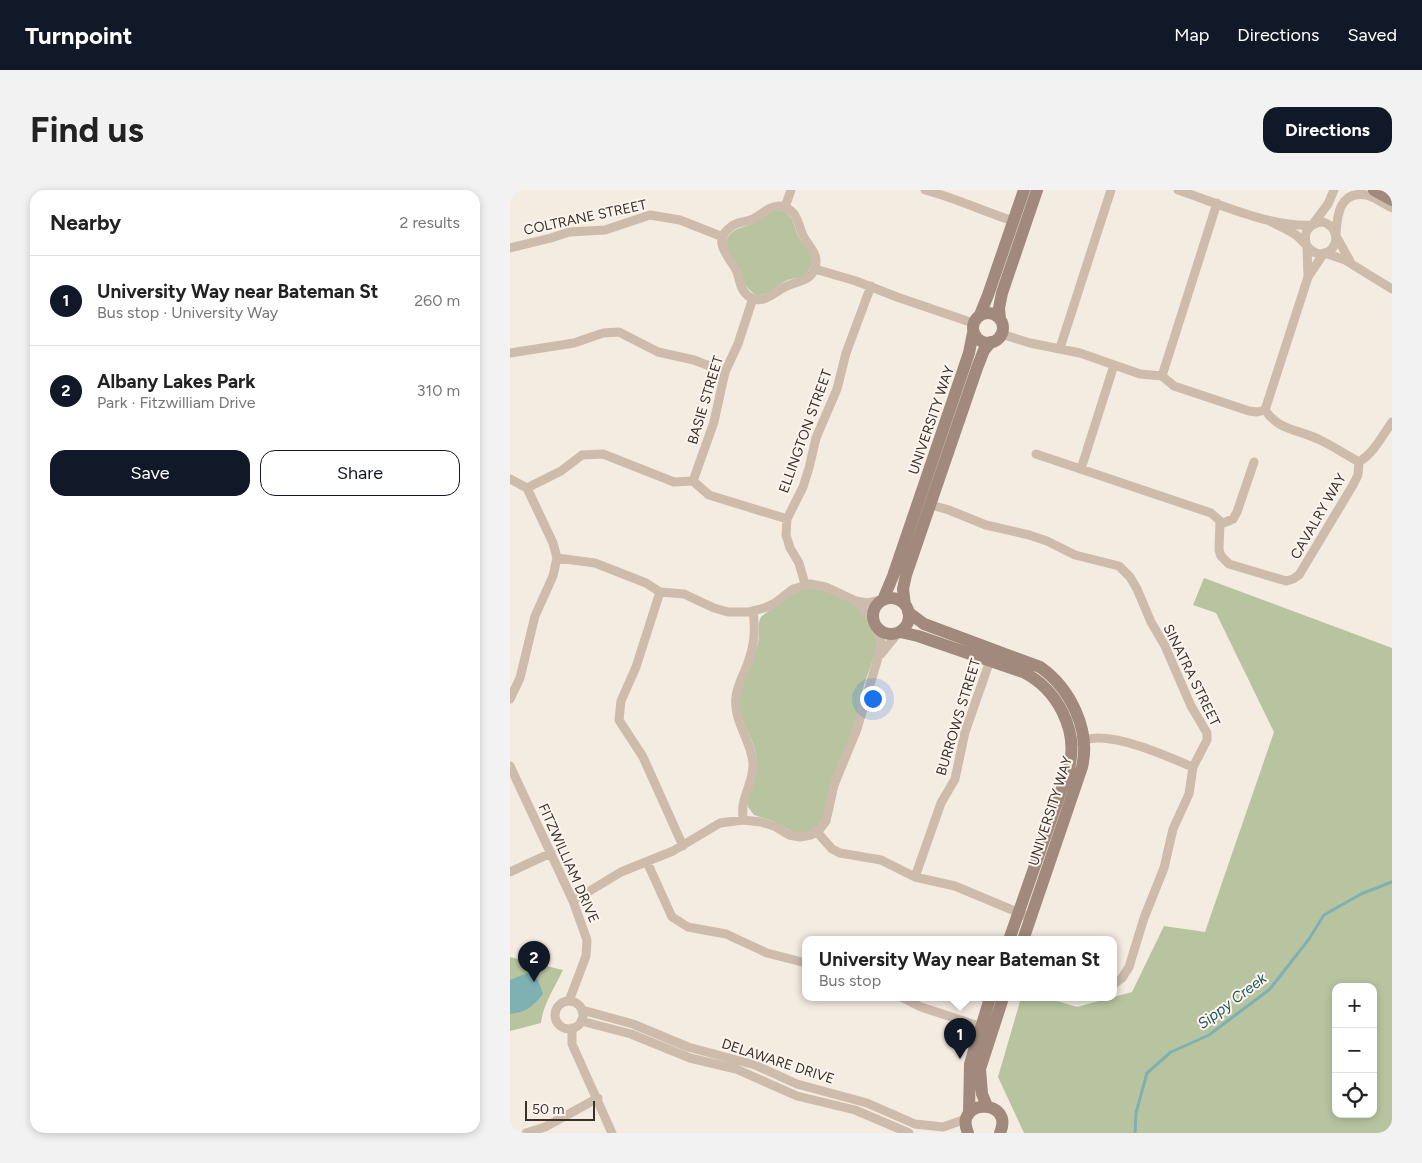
<!DOCTYPE html>
<html lang="en">
<head>
<meta charset="utf-8">
<style>
	:root { --surface:#fff; --page:#f2f2f2; --text:#222; --muted:#767676; --line:#e0e0e0; --accent:#111827 }
	body { margin:0; font-family:Figtree,sans-serif; background:var(--page); color:var(--text) }
	.controls { position:absolute; right:15px; bottom:15px; display:grid; overflow:hidden; border-radius:10px; box-shadow:0 2px 8px #0003 }
	.controls button { width:45px; height:45px; display:grid; place-items:center; padding:0; border:0; border-bottom:1px solid var(--line); background:var(--surface); color:var(--text); font:25px sans-serif }
	.scale { position:absolute; left:15px; bottom:12px; width:70px; box-sizing:border-box; padding-left:5px; border:2px solid #3b302b; border-top:0; font-size:14px; line-height:18px; white-space:nowrap; color:#3b302b; -webkit-text-stroke:4px #fbf5ee; paint-order:stroke }
	.you { position:absolute; left:362px; top:508px; width:18px; height:18px; margin:-12px; border:4px solid #fff; border-radius:50%; background:#1a73e8; box-shadow:0 0 0 8px #1a73e833 }
	.badge { display:grid; place-items:center; width:32px; height:32px; border-radius:50%; background:var(--accent); color:#fff; font-size:16px; font-weight:700 }
	.pin { position:absolute; translate:-50% -41px; filter:drop-shadow(0 1px 2px #0008) }
	.pin::after { content:''; position:absolute; top:26px; width:18px; height:15px; background:inherit; clip-path:polygon(0 0,100% 0,50% 100%) }
	.popup { position:absolute; left:292px; top:746px; width:315px; height:65px; box-sizing:border-box; display:grid; place-content:center; border-radius:10px; background:var(--surface); filter:drop-shadow(0 1px 4px #0005); font-size:16px; white-space:nowrap; color:var(--muted) }
	.popup b { font-size:19px; color:var(--text) }
	.popup::after { content:''; position:absolute; left:50%; top:100%; margin-left:-10px; border:10px solid transparent; border-top-color:var(--surface) }
	.list { margin:0; padding:0; list-style:none }
	h2 { display:flex; justify-content:space-between; align-items:center; height:65px; margin:0; padding:0 20px; font-size:21px }
	h2 small { font-size:16px; font-weight:400; color:var(--muted) }
	.list li { display:grid; grid-template-columns:32px 1fr auto; gap:15px; align-items:center; box-sizing:border-box; height:90px; padding:0 20px; border-top:1px solid var(--line) }
	.list b { display:block; font-size:19px; white-space:nowrap }
	.list p { margin:0; font-size:16px; white-space:nowrap; color:var(--muted) }
	.list em { font-size:16px; font-style:normal; color:var(--muted) }
	.actions { display:flex; gap:10px; padding:15px 20px }
	.actions a { flex:1; padding:11px 0; border:1px solid var(--accent); border-radius:15px; text-align:center; font-size:18px; color:var(--accent) }
	.actions .main { background:var(--accent); color:#fff }
	.icon { flex:none; width:28px; height:28px; fill:none; stroke:currentColor; stroke-width:2; stroke-linecap:round; stroke-linejoin:round }
	.map { position:relative; flex:none; width:882px; height:943px; overflow:hidden; border-radius:15px }
	header { display:flex; align-items:center; gap:30px; box-sizing:border-box; height:70px; padding:0 25px; background:var(--accent); color:#fff }
	header strong { font-size:24px }
	nav { display:flex; gap:28px; margin-inline-start:auto; font-size:18px }
	.intro { display:flex; align-items:center; justify-content:space-between; box-sizing:border-box; height:120px; padding:0 30px }
	h1 { margin:0; font-size:35px }
	.button { padding:12px 22px; border-radius:15px; background:var(--accent); color:#fff; font-size:18px; font-weight:700 }
	main { display:flex; gap:30px; padding:0 30px }
	aside { flex:1; background:var(--surface); border-radius:15px; box-shadow:0 2px 8px #0003 }
	.map>svg:first-child { display:block }
	.green { fill:#b8c4a0; fill-rule:evenodd }
	.water { fill:#7fb0b2 }
	.lines { fill:none; stroke-linecap:round; stroke-linejoin:round }
	.stream { stroke:#7fb0b2; stroke-width:3 }
	.street { stroke:#cdbbac; stroke-width:9 }
	.secondary { stroke:#a18a7d; stroke-width:12 }
	.labels { text-anchor:middle; stroke-width:4; stroke-linejoin:round; paint-order:stroke }
	.street-label { font-size:14px; fill:#3b302b; stroke:#fbf5ee }
	.water-label { font-size:15px; font-style:italic; fill:#1f5a5e; stroke:#fbf5ee }
</style>
</head>
<body>
<header>
<strong>Turnpoint</strong>
<nav><a>Map</a><a>Directions</a><a>Saved</a></nav>
</header>
<div class="intro"><h1>Find us</h1><a class="button">Directions</a></div>
<main>
<aside>
<h2>Nearby<small>2 results</small></h2>
<ul class="list">
<li><span class="badge">1</span><div><b>University Way near Bateman St</b><p>Bus stop · University Way</p></div><em>260 m</em></li>
<li><span class="badge">2</span><div><b>Albany Lakes Park</b><p>Park · Fitzwilliam Drive</p></div><em>310 m</em></li>
</ul>
<div class="actions"><a class="main">Save</a><a>Share</a></div>
</aside>
<div class="map">
<svg width="882" height="943" viewBox="0 0 882 943">
	<rect width="100%" height="100%" fill="#f4ebe1"/>
	<path class="green" d="M266 20C281 21 283 31 287 43 290 52 301 60 302 70 302 75 300 80 296 84 291 88 284 88 278 90 268 94 259 106 248 105 235 104 217 62 216 51 222 36 234 39 245 32 252 28 258 23 266 20Z
		M694 388 882 458V943H514L488 887 511 808H537L567 817 622 802 654 736 695 742 764 542 706 423 683 415ZM826 797H863V924H826Z
		M299 398 319 402 342 413 356 427 359 436 366 446 367 458 354 495 347 527 340 548 322 589 313 628 308 635 301 641 290 643 283 642 263 631 244 625 238 617C237 602 248 588 247 573 247 553 233 538 230 519 227 497 243 474 248 453 250 445 247 433 251 427 252 425 285 403 288 401 292 400 296 399 299 398Z
		M0 767 53 780C45 797 33 814 31 833L0 841Z"/>
	<path class="water" d="M17 783 28 790 33 804C23 816 17 822 0 824V790Z"/>
	<g class="lines">
		<path class="stream" d="M625 943 626 923 637 883 661 862 699 845 760 799 799 749 814 725 851 704 882 692"/>
		<path class="street" d="M415 0C445 8 473 21 503 31
			M668 0C707 13 761 38 802 35
			M270 16C286 19 287 30 292 43 296 54 307 61 306 73 304 92 288 90 275 97 263 103 253 116 238 106 230 100 230 90 227 82 221 68 199 51 222 36 228 32 236 32 243 29 253 24 258 16 270 16Z
			M275 17 281 0
			M758 30C767 35 777 39 786 45 793 50 798 60 806 63 826 69 835 39 813 32 799 33 792 43 797 56
			M803 34 818 14 824 0
			M826 44C827 26 829 0 857 5 866 8 874 14 882 18
			M826 46 840 71
			M797 57 798 86
			M0 58 41 48 59 42 95 40 140 25 170 30 213 47
			M815 63 835 70 882 99
			M305 79 346 91 387 107 463 133
			M491 144 520 153 570 163 630 184 652 186 664 196 739 221 747 222 755 220
			M550 158 601 0
			M0 163 64 153 93 143 109 142 148 162 184 170 215 182
			M652 186 707 13
			M755 220 798 87 814 63
			M755 220C770 242 789 239 810 250 823 256 836 265 849 272
			M526 264 701 323 710 331 709 360 711 366 719 374 776 391 783 389 789 385 843 295 848 285 849 272C864 263 872 246 882 232
			M571 279 604 175
			M0 289 17 298 43 353 47 368 43 386 25 426 10 488 0 509
			M183 291 204 232 215 182 228 154 243 108
			M17 298 51 281 72 265 93 264 164 292 183 291 199 305 277 329
			M421 315 439 320 476 335 519 345 537 351 565 365 609 376 620 387 627 399 641 432 655 456 681 516 697 543V550L683 577 679 604 663 639 654 678 634 728 619 777 612 788 604 794
			M711 334 723 329 727 322 744 272
			M47 368 85 373 136 393 150 402 174 404 204 418 218 422H238L254 418 265 413 283 399 300 394 316 397 346 411 358 413 371 410
			M295 394 289 373 280 358 276 345 277 329 293 297 299 278 306 248 327 199 336 163 361 96
			M150 402 126 477 111 511 109 530 133 567 173 656
			M346 411 363 431
			M371 464 388 443
			M568 551C574 550 581 548 588 548 617 548 656 566 683 577
			M0 576 63 711 77 750 76 766 59 811
			M233 630C233 623 232 617 234 611 237 598 244 587 243 573 241 550 223 531 226 507 227 497 232 487 236 478 244 458 246 442 243 421
			M307 642 322 659 330 663 371 670 405 687 445 696 514 725
			M137 672 162 727 178 737 216 744 257 763 296 773
			M0 682 41 663
			M405 687 431 613 445 589 455 542 482 465
			M63 711 111 682 163 661 210 633 233 630 251 632 264 636 279 645 290 647 301 645 310 639 316 631 324 595 347 539 367 471 371 452 366 436
			M393 808 411 817 475 838
			M45 825a14 14 0 1 1 28 0a14 14 0 1 1-28 0Z
			M72 820 123 834 178 857 245 875 287 894 357 913 405 934 433 937 456 929
			M71 831 121 844 180 868 226 879 287 906 345 920 399 943
			M62 838V854L102 943
			M16 943 35 937 88 908"/>
		<path class="secondary" d="M864 0 882 10
			M463 138a15 15 0 1 1 30 0a15 15 0 1 1-30 0Z
			M470 125 478 105 514 0
			M490 129 489 118 492 103 527 0
			M363 426a18 18 0 1 1 36 0a18 18 0 1 1-36 0Z
			M373 410 383 386 459 163 463 143
			M395 415 393 399 396 385 467 178 474 160 481 152
			M398 422 414 434 530 477C560 498 581 540 572 577L513 750
			M390 442 408 446 513 482C547 499 569 540 559 578L499 750
			M477 916 472 904 470 879 493 808
			M459 924 460 874 480 808
			M458 943C443 908 505 908 490 943"/>
	</g>
	<g class="labels">
		<g class="street-label">
			<text transform="translate(75 27) rotate(-12)" y="5">COLTRANE STREET</text>
			<text transform="translate(195 210) rotate(-73)" y="5">BASIE STREET</text>
			<text transform="translate(421 230) rotate(-71)" y="5">UNIVERSITY WAY</text>
			<text transform="translate(295 241) rotate(-70)" y="5">ELLINGTON STREET</text>
			<text transform="translate(808 326) rotate(-60)" y="5">CAVALRY WAY</text>
			<text transform="translate(682 485) rotate(64)" y="5">SINATRA STREET</text>
			<text transform="translate(448 527) rotate(-73)" y="5">BURROWS STREET</text>
			<text transform="translate(540 621) rotate(-72)" y="5">UNIVERSITY WAY</text>
			<text transform="translate(59 673) rotate(66)" y="5">FITZWILLIAM DRIVE</text>
			<text transform="translate(268 871) rotate(18)" y="5">DELAWARE DRIVE</text>
		</g>
		<g class="water-label">
			<text transform="translate(722 811) rotate(-37)" y="5">Sippy Creek</text>
		</g>
	</g>
</svg>
<div class="controls">
<button>+</button>
<button>−</button>
<button><svg class="icon" aria-label="locate" viewBox="0 0 24 24"><circle cx="12" cy="12" r="6"/><path d="M12 2v4M12 18v4M2 12h4M18 12h4"/></svg></button>
</div>
<div class="scale">50 m</div>
<div class="you"></div>
<div class="pin badge" style="left:450px;top:869px">1</div>
<div class="popup"><b>University Way near Bateman St</b>Bus stop</div>
<div class="pin badge" style="left:24px;top:792px">2</div>
</div>
</main>
</body>
</html>
